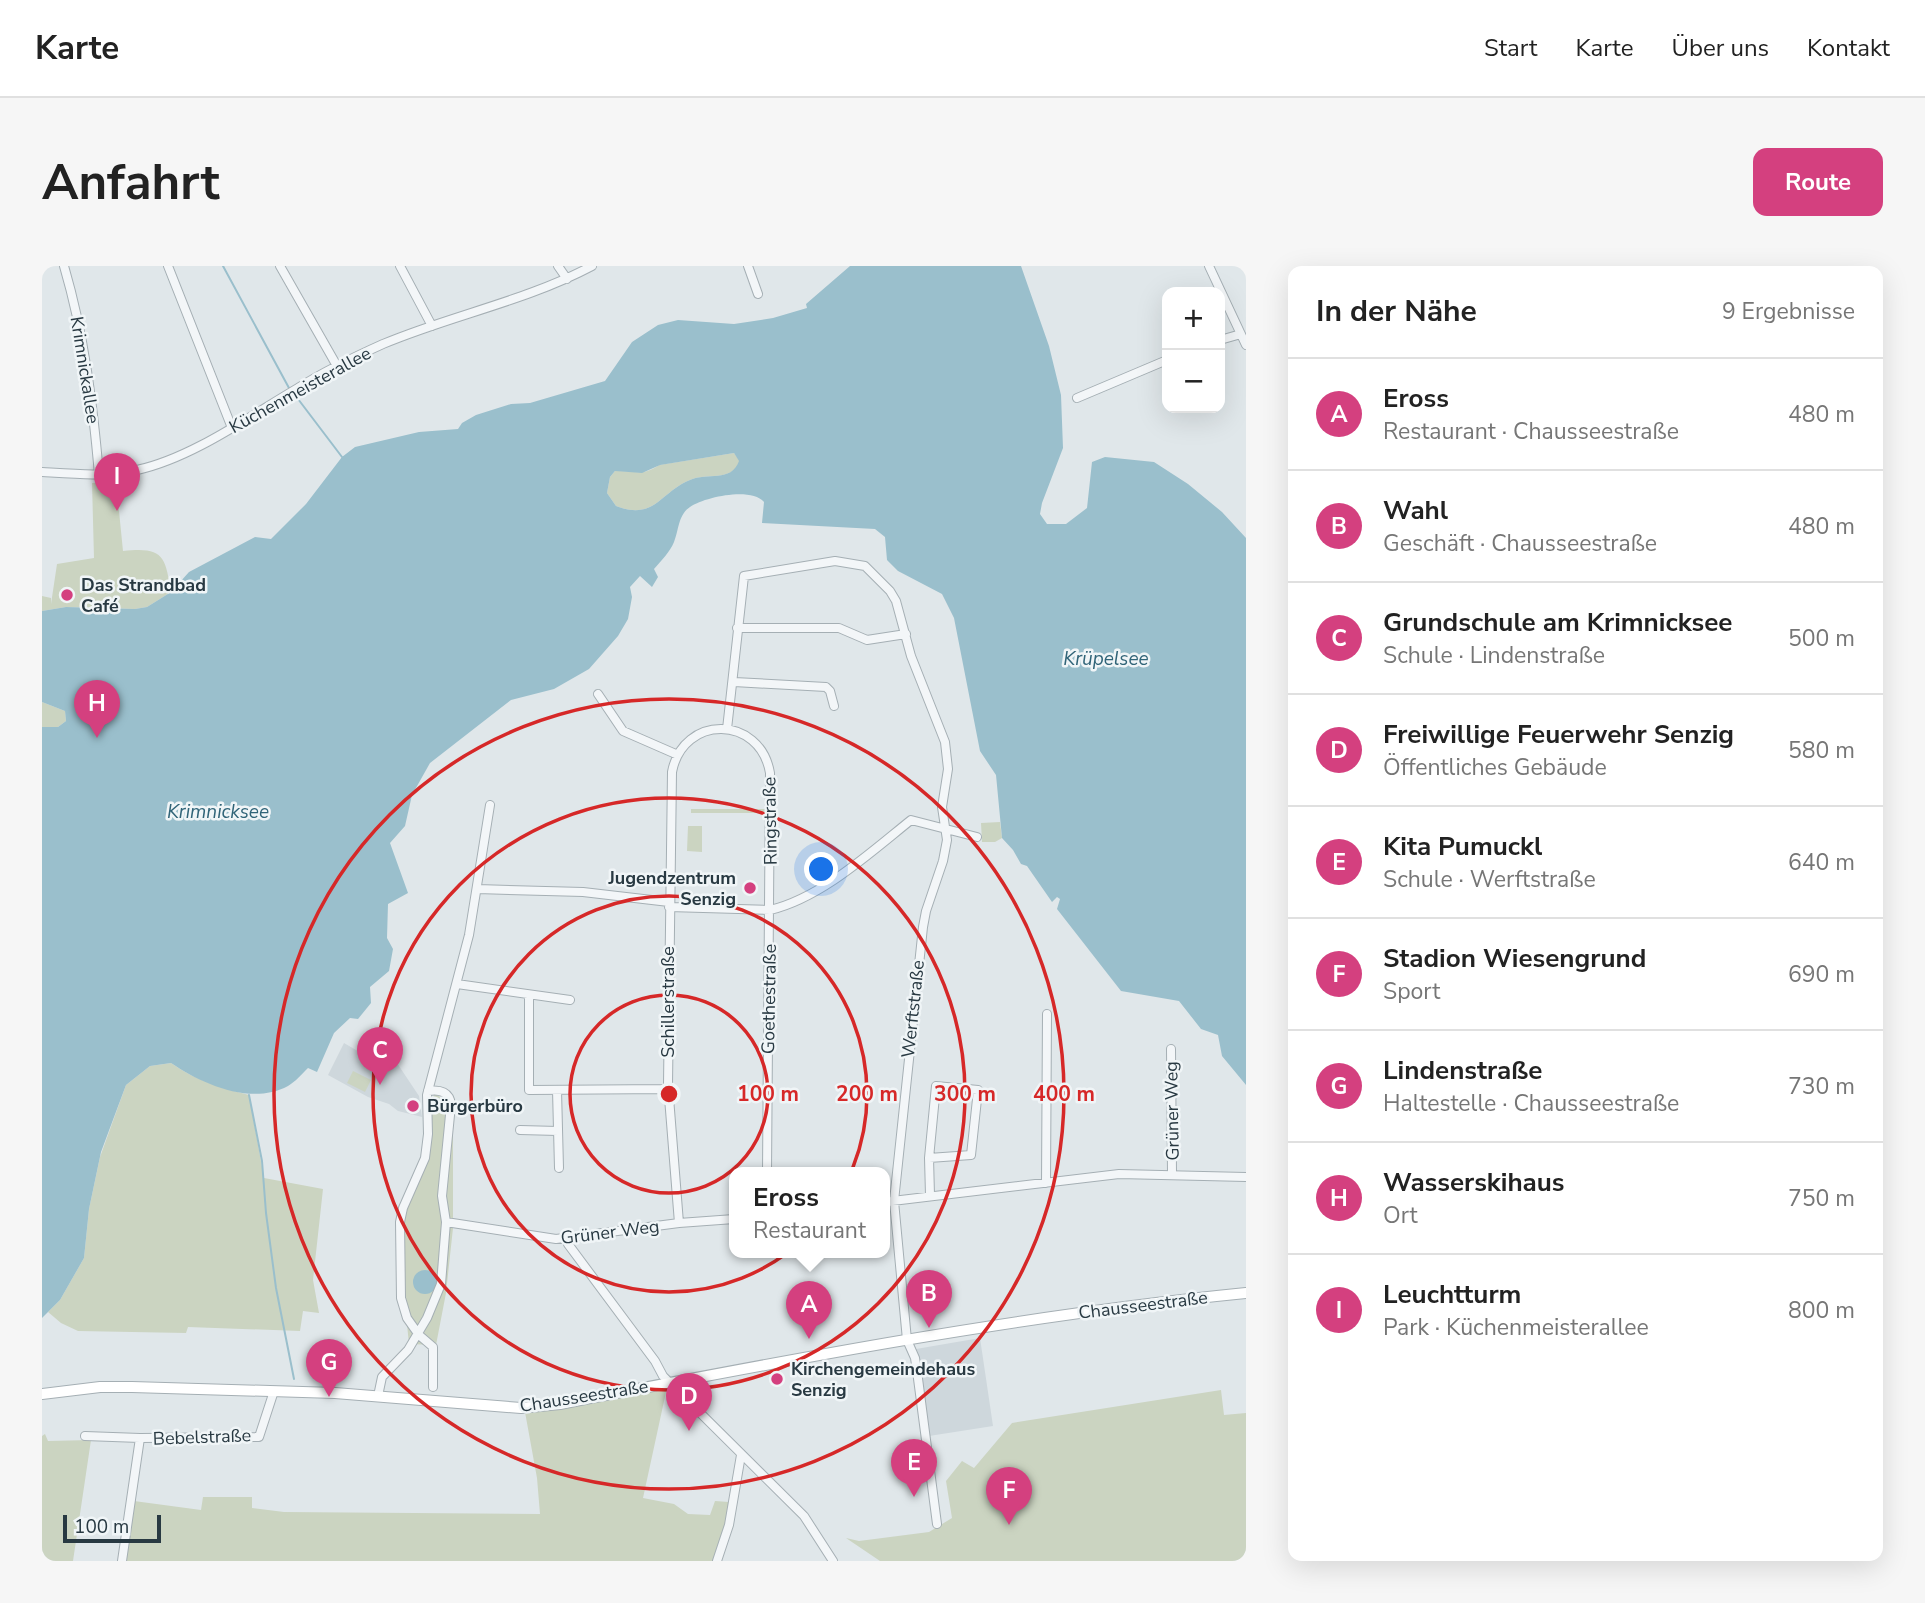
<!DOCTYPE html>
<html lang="de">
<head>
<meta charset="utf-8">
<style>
	:root { --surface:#fff; --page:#f6f6f6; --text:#222; --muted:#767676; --line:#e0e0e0; --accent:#d4407f }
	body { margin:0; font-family:"Nunito Sans",sans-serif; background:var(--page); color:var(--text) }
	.controls { position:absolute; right:21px; top:21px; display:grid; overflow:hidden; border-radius:14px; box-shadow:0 7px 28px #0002 }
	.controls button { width:63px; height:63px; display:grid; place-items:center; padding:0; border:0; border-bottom:2px solid var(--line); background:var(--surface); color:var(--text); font:35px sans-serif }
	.scale { position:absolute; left:21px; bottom:18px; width:98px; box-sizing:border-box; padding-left:7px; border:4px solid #283942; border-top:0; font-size:19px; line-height:24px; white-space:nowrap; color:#283942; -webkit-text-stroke:5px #f0f5f7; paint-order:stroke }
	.you { position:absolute; left:780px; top:604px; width:24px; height:24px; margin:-18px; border:5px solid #fff; border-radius:50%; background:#1a73e8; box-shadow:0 0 0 10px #1a73e833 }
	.badge { display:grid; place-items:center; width:46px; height:46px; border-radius:50%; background:var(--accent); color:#fff; font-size:23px; font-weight:700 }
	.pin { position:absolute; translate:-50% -58px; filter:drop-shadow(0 2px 4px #0008) }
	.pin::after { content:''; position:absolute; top:37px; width:24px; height:21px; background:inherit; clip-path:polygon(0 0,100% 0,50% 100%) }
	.popup { position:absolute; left:687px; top:901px; width:161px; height:91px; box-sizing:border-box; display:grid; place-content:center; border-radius:14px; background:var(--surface); filter:drop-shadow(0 2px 5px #0005); font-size:23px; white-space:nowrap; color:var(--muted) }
	.popup b { font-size:26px; color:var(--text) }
	.popup::after { content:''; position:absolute; left:50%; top:100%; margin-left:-14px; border:14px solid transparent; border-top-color:var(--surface) }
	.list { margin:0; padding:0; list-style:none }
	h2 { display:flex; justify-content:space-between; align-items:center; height:91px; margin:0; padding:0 28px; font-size:30px }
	h2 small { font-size:23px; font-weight:400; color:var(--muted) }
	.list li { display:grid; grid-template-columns:46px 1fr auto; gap:21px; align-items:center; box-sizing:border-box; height:112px; padding:0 28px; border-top:2px solid var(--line) }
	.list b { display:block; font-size:26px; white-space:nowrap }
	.list p { margin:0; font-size:23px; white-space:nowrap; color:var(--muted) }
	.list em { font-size:23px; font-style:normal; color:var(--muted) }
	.map { position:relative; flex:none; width:1204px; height:1295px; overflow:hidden; border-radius:14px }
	header { display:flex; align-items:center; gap:42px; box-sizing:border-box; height:98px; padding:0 35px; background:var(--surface); border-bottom:2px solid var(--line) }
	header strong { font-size:33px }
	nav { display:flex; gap:38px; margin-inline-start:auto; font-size:24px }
	.intro { display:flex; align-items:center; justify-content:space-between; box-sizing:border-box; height:168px; padding:0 42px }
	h1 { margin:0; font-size:49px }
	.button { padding:18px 32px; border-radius:14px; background:var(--accent); color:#fff; font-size:24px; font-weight:700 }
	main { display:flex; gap:42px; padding:0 42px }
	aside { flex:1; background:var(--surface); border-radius:14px; box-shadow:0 7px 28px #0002 }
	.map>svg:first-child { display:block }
	.built { fill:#ced7dc }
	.green { fill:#cbd4c1 }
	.water { fill:#9abfcc; fill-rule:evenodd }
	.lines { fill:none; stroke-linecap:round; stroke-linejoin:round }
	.stream { stroke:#9abfcc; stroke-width:2 }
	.minor-casing { stroke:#a5afb4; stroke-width:10 }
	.secondary-casing { stroke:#a5afb4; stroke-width:12 }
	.minor { stroke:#f3f6f8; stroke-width:8 }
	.secondary { stroke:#fff; stroke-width:10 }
	.ring { fill:none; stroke:#d62828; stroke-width:3.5 }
	.poi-dot { fill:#d4407f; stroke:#f0f5f7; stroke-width:2.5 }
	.labels { text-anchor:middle; stroke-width:5; stroke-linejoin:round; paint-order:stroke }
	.street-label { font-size:18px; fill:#283942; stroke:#f0f5f7 }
	.poi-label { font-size:18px; font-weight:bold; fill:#283942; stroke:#f0f5f7; text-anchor:start }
	.water-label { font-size:19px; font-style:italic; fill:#306478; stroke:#f0f5f7 }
	.centre { fill:#d62828; stroke:#f0f5f7; stroke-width:3.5 }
	.ring-label { font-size:21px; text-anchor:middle; font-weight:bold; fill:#d62828; stroke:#f0f5f7; stroke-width:5; stroke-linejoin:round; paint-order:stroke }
</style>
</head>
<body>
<header>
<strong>Karte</strong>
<nav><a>Start</a><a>Karte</a><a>Über uns</a><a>Kontakt</a></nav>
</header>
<div class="intro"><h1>Anfahrt</h1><a class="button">Route</a></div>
<main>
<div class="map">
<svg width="1204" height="1295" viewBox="0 0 1204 1295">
	<rect width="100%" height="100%" fill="#e0e7ea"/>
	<path class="built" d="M302 777 343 801 353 794 377 830 380 851 356 845 347 838 326 831 286 809Z
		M938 1072 951 1160 887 1170 874 1083Z"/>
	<path class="green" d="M692 187 698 195C689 217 665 206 648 214 618 226 613 255 574 240L565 227 568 211 573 205C592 204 600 211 617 199Z
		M74 215 81 285C121 281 123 289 129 326L105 341 93 343 24 341 0 345V330L9 332V338L15 298 52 292 50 217Z
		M0 436 23 445 24 455 16 461H0Z
		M649 543H723V547H649Z
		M958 556 960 572 953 576H940L939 557Z
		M646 560H660V586L645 585Z
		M129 797C153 814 179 822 207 829L222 912 281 923 271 1014 277 1047 261 1045 258 1065 146 1061 144 1067 36 1065 19 1057 6 1046 18 1034 42 992 47 943 58 891 84 819 108 800Z
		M311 805 329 814 323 826 305 817Z
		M392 827 406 836 411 844V962L404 1027 394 1079 367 1078 362 1029 361 947 384 893Z
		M617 1122 624 1126 601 1232 632 1238 646 1248 668 1249 673 1235 687 1236 684 1257 673 1295H83L92 1235 159 1244 161 1231H210V1242L242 1246 498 1248 495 1212 483 1146Z
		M1179 1124 1182 1149 1204 1147V1295H838L804 1272 817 1275 887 1266 910 1252 904 1215 920 1195 932 1202 970 1157Z
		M3 1168 6 1175 49 1174 31 1295H0V1170Z"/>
	<path class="water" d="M808 0H979L1007 80 1019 129 1021 182 1000 237 998 248 1005 258H1024L1045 242 1050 196 1063 191 1112 196 1146 218 1180 246 1204 272V819L1180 790 1176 769 1159 763 1137 735 1079 725 1015 643 1018 633 1015 631 1010 636 985 600 979 598 971 584 960 572 954 509 938 485 912 352 900 328 856 305 845 294 843 271 833 263 720 257 722 236C709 221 663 231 648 241 636 249 637 264 632 276 628 286 619 295 612 303L616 311 610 321 598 310 588 321 590 331 586 353 576 370 547 403 512 423 469 434 388 497 370 529 363 560 348 577 366 627 346 638 345 672 351 683 347 705 328 721 329 737 316 753 308 752 292 767 275 806 266 802C260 808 253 816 246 820 209 840 160 818 129 797L108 800 84 819 59 886 47 943 42 992 18 1034 0 1052V461H16L24 455 23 445 0 436V345L24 341 93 343 105 341 129 326 147 306 213 271 229 273 264 238 300 191 313 181 377 166 416 163 420 157 434 149 469 138 488 137 563 115 590 76 616 59 636 54 692 58 731 52 765 42 764 38ZM692 187 697 195C689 217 665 206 648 214 618 226 613 255 574 240L565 227 568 211 573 205 600 207 618 199Z
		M371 1016a12 12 0 1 1 24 0a12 12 0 1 1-24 0Z"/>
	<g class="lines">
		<path class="stream" d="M181 0 247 122
			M253 129 300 191
			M207 829 220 895 224 947 234 1022 252 1113"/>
		<g class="minor-casing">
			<path id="minor" d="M22 0C42 68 51 138 57 209
				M126 0 190 162
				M238 0 295 100
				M358 0 390 60
				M516 0 525 13
				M706 0 716 28
				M1167 0 1204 79
				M1178 74 1199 68
				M1035 132 1125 94
				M0 206C32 208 64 211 95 204 150 192 208 150 256 122 283 105 312 91 341 78 410 49 484 35 550 0
				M695 362H797L825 374 864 368
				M692 416 784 421 788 425 792 440
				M556 428 581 465 636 489
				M685 463 702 310 793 295 823 300 848 325 854 335 869 390 903 476 906 503 900 541 905 574 901 595 884 645 881 661 852 935 865 1074 873 1092 875 1105 895 1258
				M435 623 541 626 627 636
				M627 641 728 644C779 632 829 586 869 554L935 571
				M415 718 528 734
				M487 729V824L626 823
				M1129 783 1130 907
				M515 824 517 902
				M478 864 516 865
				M887 892 894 820 936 824 929 889 887 892 888 929
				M1004 917 1005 748
				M842 936 1077 908 1204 911
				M404 956 514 973 637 957 692 953
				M637 957 626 819 630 506C641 448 718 449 728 507L725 907
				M524 972 526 978 613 1095 621 1110 762 1250 791 1295
				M391 1121V1081L377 1069 365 1052 359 1032 358 956 361 942 383 892 386 868 385 829 427 669 448 539
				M336 1130 340 1111 366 1084 385 1052 399 1018 404 956 400 930 409 839C408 826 398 823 386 825
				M43 1170 98 1172 217 1171 232 1125
				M80 1295 98 1172
				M675 1295 687 1259 699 1189"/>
		</g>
		<g class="secondary-casing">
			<path id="secondary" d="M0 1128 58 1121H90L293 1127 479 1142 518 1138C745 1094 973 1050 1204 1027"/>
		</g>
		<use href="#minor" class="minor"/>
		<use href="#secondary" class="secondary"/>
	</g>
	<g class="ring">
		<circle cx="627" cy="828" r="99"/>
		<circle cx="627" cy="828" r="198"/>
		<circle cx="627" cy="828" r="296"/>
		<circle cx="627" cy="828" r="395"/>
	</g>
	<g class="poi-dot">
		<circle cx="25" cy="329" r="7"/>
		<circle cx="708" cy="622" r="7"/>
		<circle cx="371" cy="840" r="7"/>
		<circle cx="735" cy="1113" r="7"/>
	</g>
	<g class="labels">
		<g class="street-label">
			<text transform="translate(43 104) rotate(81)" y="6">Krimnickallee</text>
			<text transform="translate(258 124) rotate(-29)" y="6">Küchenmeisterallee</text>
			<text transform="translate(728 555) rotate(-91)" y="6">Ringstraße</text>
			<text transform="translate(727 733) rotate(-89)" y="6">Goethestraße</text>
			<text transform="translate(626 736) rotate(-90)" y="6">Schillerstraße</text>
			<text transform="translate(871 743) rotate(-84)" y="6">Werftstraße</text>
			<text transform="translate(1130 845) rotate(-91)" y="6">Grüner Weg</text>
			<text transform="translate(568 966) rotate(-7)" y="6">Grüner Weg</text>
			<text transform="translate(1101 1039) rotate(-7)" y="6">Chausseestraße</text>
			<text transform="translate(542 1130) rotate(-9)" y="6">Chausseestraße</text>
			<text transform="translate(160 1171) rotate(-2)" y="6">Bebelstraße</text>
		</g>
		<g class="poi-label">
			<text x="39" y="325">Das Strandbad<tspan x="39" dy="21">Café</tspan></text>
			<text x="694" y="618" text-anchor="end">Jugendzentrum<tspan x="694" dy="21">Senzig</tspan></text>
			<text x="385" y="846">Bürgerbüro</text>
			<text x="749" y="1109">Kirchengemeindehaus<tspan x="749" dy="21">Senzig</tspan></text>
		</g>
		<g class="water-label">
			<text x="1064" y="399">Krüpelsee</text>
			<text x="176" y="552">Krimnicksee</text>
		</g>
	</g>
	<circle cx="627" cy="828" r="10" class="centre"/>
	<g class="ring-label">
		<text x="726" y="835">100 m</text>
		<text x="825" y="835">200 m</text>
		<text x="923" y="835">300 m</text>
		<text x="1022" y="835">400 m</text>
	</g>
</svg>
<div class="controls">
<button>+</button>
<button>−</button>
</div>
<div class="scale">100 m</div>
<div class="you"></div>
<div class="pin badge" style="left:767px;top:1073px">A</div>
<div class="popup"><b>Eross</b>Restaurant</div>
<div class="pin badge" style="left:887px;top:1062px">B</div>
<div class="pin badge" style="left:338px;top:819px">C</div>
<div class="pin badge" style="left:647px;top:1165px">D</div>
<div class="pin badge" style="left:872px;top:1231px">E</div>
<div class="pin badge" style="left:967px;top:1259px">F</div>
<div class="pin badge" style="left:287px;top:1131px">G</div>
<div class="pin badge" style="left:55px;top:472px">H</div>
<div class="pin badge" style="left:75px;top:245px">I</div>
</div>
<aside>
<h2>In der Nähe<small>9 Ergebnisse</small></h2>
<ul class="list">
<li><span class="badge">A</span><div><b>Eross</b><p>Restaurant · Chausseestraße</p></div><em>480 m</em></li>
<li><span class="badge">B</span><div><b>Wahl</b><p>Geschäft · Chausseestraße</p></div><em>480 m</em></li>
<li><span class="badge">C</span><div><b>Grundschule am Krimnicksee</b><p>Schule · Lindenstraße</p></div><em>500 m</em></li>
<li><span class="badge">D</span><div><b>Freiwillige Feuerwehr Senzig</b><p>Öffentliches Gebäude</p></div><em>580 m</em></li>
<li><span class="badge">E</span><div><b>Kita Pumuckl</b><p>Schule · Werftstraße</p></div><em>640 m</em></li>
<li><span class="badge">F</span><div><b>Stadion Wiesengrund</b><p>Sport</p></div><em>690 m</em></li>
<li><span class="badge">G</span><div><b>Lindenstraße</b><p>Haltestelle · Chausseestraße</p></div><em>730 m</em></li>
<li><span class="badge">H</span><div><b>Wasserskihaus</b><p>Ort</p></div><em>750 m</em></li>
<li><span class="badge">I</span><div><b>Leuchtturm</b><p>Park · Küchenmeisterallee</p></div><em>800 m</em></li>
</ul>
</aside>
</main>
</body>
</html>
